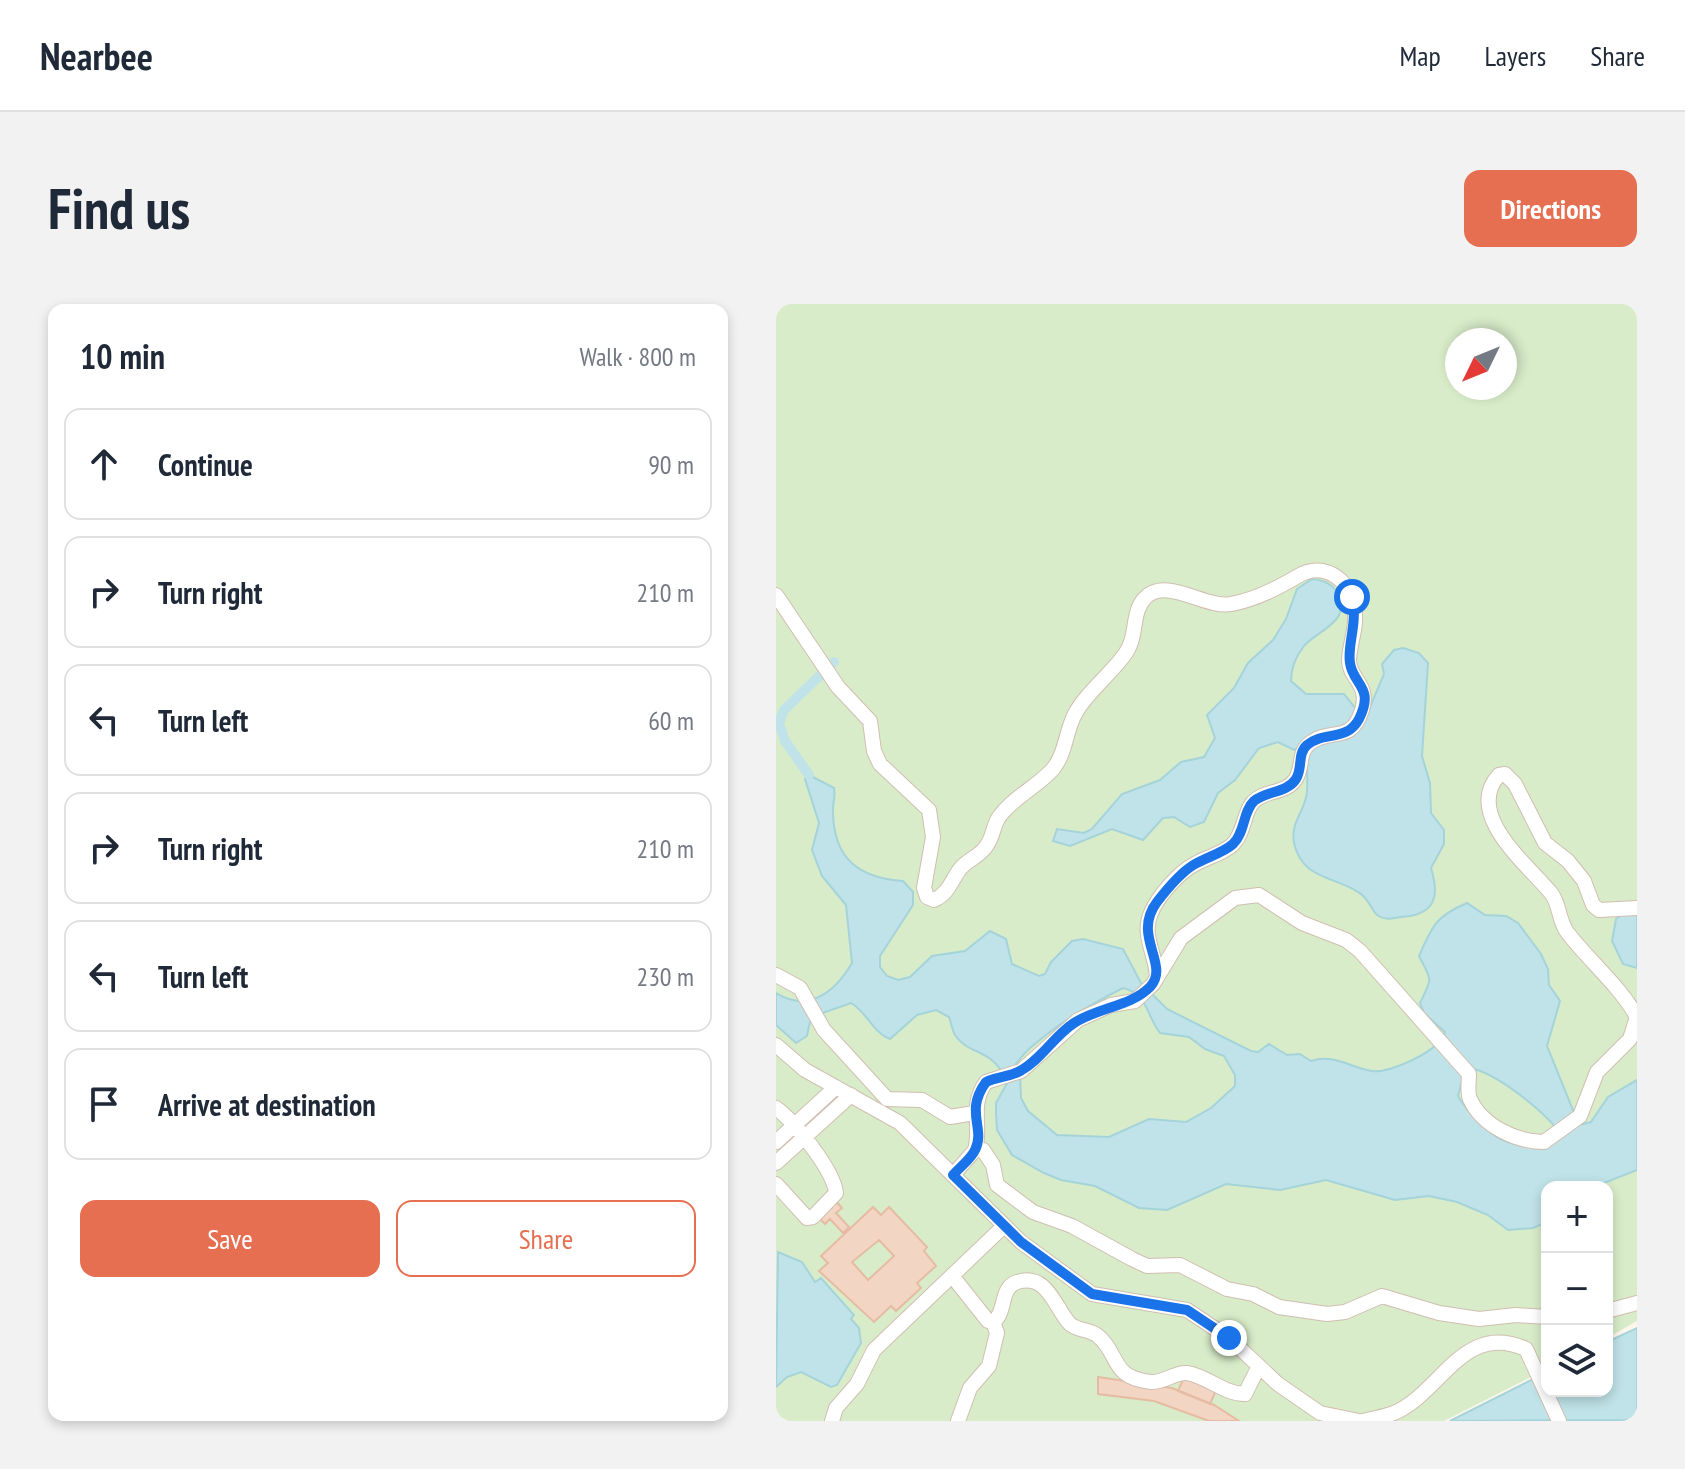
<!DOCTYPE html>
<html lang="en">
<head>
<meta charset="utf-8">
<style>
	:root { --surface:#fff; --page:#f2f2f3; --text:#1f2937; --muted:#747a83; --line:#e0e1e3; --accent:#e76f51 }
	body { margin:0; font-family:"PT Sans Narrow",sans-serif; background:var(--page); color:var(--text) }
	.controls { position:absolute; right:24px; bottom:24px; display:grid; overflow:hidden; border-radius:16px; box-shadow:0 4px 12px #0003 }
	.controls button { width:72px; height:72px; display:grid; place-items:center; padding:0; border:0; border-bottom:2px solid var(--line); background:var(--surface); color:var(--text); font:40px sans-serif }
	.compass { position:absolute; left:669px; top:24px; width:72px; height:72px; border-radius:50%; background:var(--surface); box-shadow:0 4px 12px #0003; rotate:227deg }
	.stop { position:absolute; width:24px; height:24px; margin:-18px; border:6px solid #1a73e8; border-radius:50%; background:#fff }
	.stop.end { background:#1a73e8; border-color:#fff; box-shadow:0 2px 8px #0008 }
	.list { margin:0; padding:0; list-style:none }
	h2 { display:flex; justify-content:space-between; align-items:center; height:104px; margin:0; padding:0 32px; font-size:34px }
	h2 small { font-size:26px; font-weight:400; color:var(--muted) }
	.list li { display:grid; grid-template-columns:52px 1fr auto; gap:24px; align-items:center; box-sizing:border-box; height:112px; margin:0 16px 16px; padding:0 16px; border:2px solid var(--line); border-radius:16px }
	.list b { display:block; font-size:30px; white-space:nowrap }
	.list em { font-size:26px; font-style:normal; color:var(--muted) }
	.actions { display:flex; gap:16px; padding:24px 32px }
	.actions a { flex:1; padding:18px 0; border:2px solid var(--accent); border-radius:16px; text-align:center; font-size:28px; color:var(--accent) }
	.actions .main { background:var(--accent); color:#fff }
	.icon { flex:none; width:44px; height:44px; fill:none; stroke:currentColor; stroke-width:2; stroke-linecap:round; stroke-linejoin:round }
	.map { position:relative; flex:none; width:861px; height:1117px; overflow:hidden; border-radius:16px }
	header { display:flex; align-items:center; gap:48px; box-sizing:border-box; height:112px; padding:0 40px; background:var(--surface); border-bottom:2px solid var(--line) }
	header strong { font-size:38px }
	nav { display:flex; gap:44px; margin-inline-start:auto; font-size:28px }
	.intro { display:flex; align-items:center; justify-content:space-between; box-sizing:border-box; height:192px; padding:0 48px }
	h1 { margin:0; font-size:56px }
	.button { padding:20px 36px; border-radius:16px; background:var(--accent); color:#fff; font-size:28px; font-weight:700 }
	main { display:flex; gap:48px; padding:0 48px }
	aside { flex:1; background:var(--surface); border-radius:16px; box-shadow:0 4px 12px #0003 }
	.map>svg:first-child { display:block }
	.green { fill:#d8ecc9; fill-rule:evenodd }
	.water { fill:#bfe3e8; stroke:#a5d3da; stroke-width:2; fill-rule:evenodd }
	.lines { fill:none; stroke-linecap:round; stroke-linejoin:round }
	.canal { stroke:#bfe3e8; stroke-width:10 }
	.building { fill:#f3d5c3; stroke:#e6bba3; stroke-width:2; fill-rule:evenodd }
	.minor-casing { stroke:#d1beb0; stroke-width:16 }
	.minor { stroke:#fff; stroke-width:14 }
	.route { stroke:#1a73e8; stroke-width:10 }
</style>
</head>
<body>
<header>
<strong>Nearbee</strong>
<nav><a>Map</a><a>Layers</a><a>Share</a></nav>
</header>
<div class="intro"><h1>Find us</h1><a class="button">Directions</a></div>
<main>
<aside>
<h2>10 min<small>Walk · 800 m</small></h2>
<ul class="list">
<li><svg class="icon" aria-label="ahead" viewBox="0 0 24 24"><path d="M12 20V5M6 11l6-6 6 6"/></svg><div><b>Continue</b></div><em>90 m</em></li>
<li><svg class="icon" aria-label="right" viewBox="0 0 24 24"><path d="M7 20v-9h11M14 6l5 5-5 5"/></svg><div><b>Turn right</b></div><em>210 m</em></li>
<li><svg class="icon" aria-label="left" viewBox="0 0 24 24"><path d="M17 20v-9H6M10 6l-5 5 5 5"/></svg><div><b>Turn left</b></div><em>60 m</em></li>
<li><svg class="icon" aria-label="right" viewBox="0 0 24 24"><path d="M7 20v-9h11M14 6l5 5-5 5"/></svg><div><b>Turn right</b></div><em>210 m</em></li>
<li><svg class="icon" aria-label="left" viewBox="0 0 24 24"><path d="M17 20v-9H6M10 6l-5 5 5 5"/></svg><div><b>Turn left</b></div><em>230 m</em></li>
<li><svg class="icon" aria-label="arrive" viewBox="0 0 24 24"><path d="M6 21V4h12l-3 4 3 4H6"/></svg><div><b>Arrive at destination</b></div></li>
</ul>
<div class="actions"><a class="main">Save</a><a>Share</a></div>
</aside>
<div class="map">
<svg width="861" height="1117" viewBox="0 0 861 1117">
	<rect width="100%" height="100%" fill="#fdf6ec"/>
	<path class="green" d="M0 0H861V1017L831 1034V883H771V1065L668 1117H0ZM681 36H729V84H681Z"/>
	<path class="water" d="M536 275C547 276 557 280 562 290 576 318 540 327 528 342 520 352 515 365 515 377L530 390H568L580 405 573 421 518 446 502 438 483 444 459 476 442 489 428 518 414 523 398 513 387 514 367 536 336 525 294 542 277 537 281 525 308 529 316 525 346 490 384 476 405 458 428 453 439 434 431 411 458 384 472 359 497 336 510 315 521 285Z
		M627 344 643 349 652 359 646 452 654 479 655 509 668 526V540L655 564C664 593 659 611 625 613 617 614 609 617 601 611 594 604 592 593 582 588 557 572 526 575 518 539 514 517 530 507 531 487 532 473 530 460 532 445L589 415 608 370 606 360 618 346Z
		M33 471 58 484C60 493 56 500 57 509 58 556 84 574 127 577L137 588V601L104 652V663L111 672 122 676 134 673 156 652 189 647 214 627 230 635 236 660 263 672 269 670 275 658 296 637 307 635 347 645 365 679 391 705 475 747 482 748 493 740 511 751 524 750 535 757C557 749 575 764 596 767 613 770 666 746 669 728L648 709 644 699C657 672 656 678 643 652 656 622 660 612 691 599L709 611 730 612 742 619 765 650 772 665 773 681 784 697 771 742 803 821 815 818 832 793 861 776V866L818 883H771V918L757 924 732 926 712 911 681 898 653 892 619 896 550 876 504 886 450 880 391 906 363 904 319 882 285 876 268 869 236 851 221 826 220 810V799L234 774 244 770 245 794 252 807 281 831 333 833 373 815 410 818 435 804 459 782V771L448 752 429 745 413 733 384 729C370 711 372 690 347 684 313 701 281 720 253 745 242 755 240 764 227 770 213 744 192 751 179 731 176 726 175 718 173 713L160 706 141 711 114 735C97 729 91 708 75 699L35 713 31 732 20 739 0 721V689C33 709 59 688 76 659L70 601 46 572 36 546 43 519 29 475ZM698 765C724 772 771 809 786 832 775 847 736 843 721 833 707 824 690 806 682 792L685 780Z
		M848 609 861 610V664L847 660 836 637 840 615Z
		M2 948 26 958 39 978 45 974 78 1011 75 1015 83 1024 85 1039 61 1081 55 1083 25 1068 11 1073 0 1083Z
		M861 1024V1116L674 1117 771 1068V1087H831V1038Z"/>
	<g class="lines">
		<path class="canal" d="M33 471 9 437 3 419 8 406 58 358"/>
	</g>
	<path class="building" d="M57 894 66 904 60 909 73 923 67 929 54 915 49 920 40 911Z
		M97 903 105 911 113 903 151 943 148 947 160 962 141 979 145 984 120 1007 115 1002 98 1018 43 967 52 959 45 952ZM103 936 118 952 92 976 76 958Z
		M409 1071 441 1084 434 1100 402 1087Z
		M322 1073 396 1084 438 1101 463 1117H433L378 1097 322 1090Z"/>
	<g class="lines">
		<g class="minor-casing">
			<path id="minor" d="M0 291 62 383 94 417 98 447 104 460 153 506 157 533 148 584 151 593 158 596C173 589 175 577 184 565 192 555 205 552 211 541 217 533 217 522 223 513 236 494 261 483 277 465 290 449 290 426 299 410 309 390 336 369 349 350 362 333 355 308 369 294 390 272 430 305 455 300 478 296 502 284 522 272 547 257 573 274 578 303 582 322 574 337 573 356 573 375 594 380 586 406 575 441 555 423 534 439 521 449 528 464 519 476 509 490 488 486 477 498 467 509 469 529 456 541 446 550 431 553 419 560 403 568 382 592 375 609 365 631 380 650 381 673
				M0 671 24 684 48 726 111 795 146 796 174 813 198 809
				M0 741 29 766 124 819 245 938 316 990 411 1006 453 1034 502 1080 544 1109 583 1117
				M0 804C19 818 58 867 60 889L37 913 31 914 0 880
				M0 838 60 783
				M199 846C206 821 193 802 210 778L245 767 302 716 335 701 359 697 377 680 405 634 459 594 483 591 526 619 570 636 584 647 693 770C693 777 691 788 694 795 706 822 741 838 768 838L804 812 821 768 854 735 861 713C843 681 813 657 791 628 782 615 784 600 775 589 753 562 687 510 723 471L729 470 739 480 769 539 792 557 808 577 817 601 823 606 861 604
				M0 859 75 791
				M177 871 199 846H207L217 861 221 881 257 908 296 922 356 955 371 962 404 961 451 985 477 990 503 1003 551 1010 569 1008 606 992 663 1009 703 1015 740 1011 771 1013
				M177 973 212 1017 217 1018C231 1009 223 984 241 978 272 968 279 1005 294 1020 302 1027 314 1025 322 1032 344 1050 334 1074 375 1078 388 1079 398 1068 411 1069 431 1072 448 1090 469 1090L483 1062
				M831 1007 861 999
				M56 1117 60 1104 81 1080 98 1046 228 922
				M182 1117 194 1084 213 1062 221 1029 217 1018
				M587 1117C597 1114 608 1113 618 1109 666 1088 687 1017 750 1045L783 1117"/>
		</g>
		<use href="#minor" class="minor"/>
	</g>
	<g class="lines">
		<path class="route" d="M453 1034 411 1006 316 990 245 938 177 871C184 863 195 855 199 846 210 824 188 808 210 778 221 773 233 773 244 767 265 756 278 732 298 719 323 703 354 703 374 683 395 661 355 632 381 598 391 585 405 568 419 560 431 553 447 549 457 540 469 529 467 507 478 497 490 487 511 489 520 475 527 464 521 450 531 441 547 427 571 438 583 415 599 383 577 381 574 359 571 340 582 320 576 293"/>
	</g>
</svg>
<div class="controls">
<button>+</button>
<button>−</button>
<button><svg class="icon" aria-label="layers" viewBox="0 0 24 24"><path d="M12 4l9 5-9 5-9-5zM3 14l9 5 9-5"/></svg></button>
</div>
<svg class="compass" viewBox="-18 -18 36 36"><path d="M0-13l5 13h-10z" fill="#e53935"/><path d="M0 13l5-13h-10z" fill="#747a83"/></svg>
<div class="stop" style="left:576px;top:293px"></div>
<div class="stop end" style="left:453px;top:1034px"></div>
</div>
</main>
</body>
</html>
